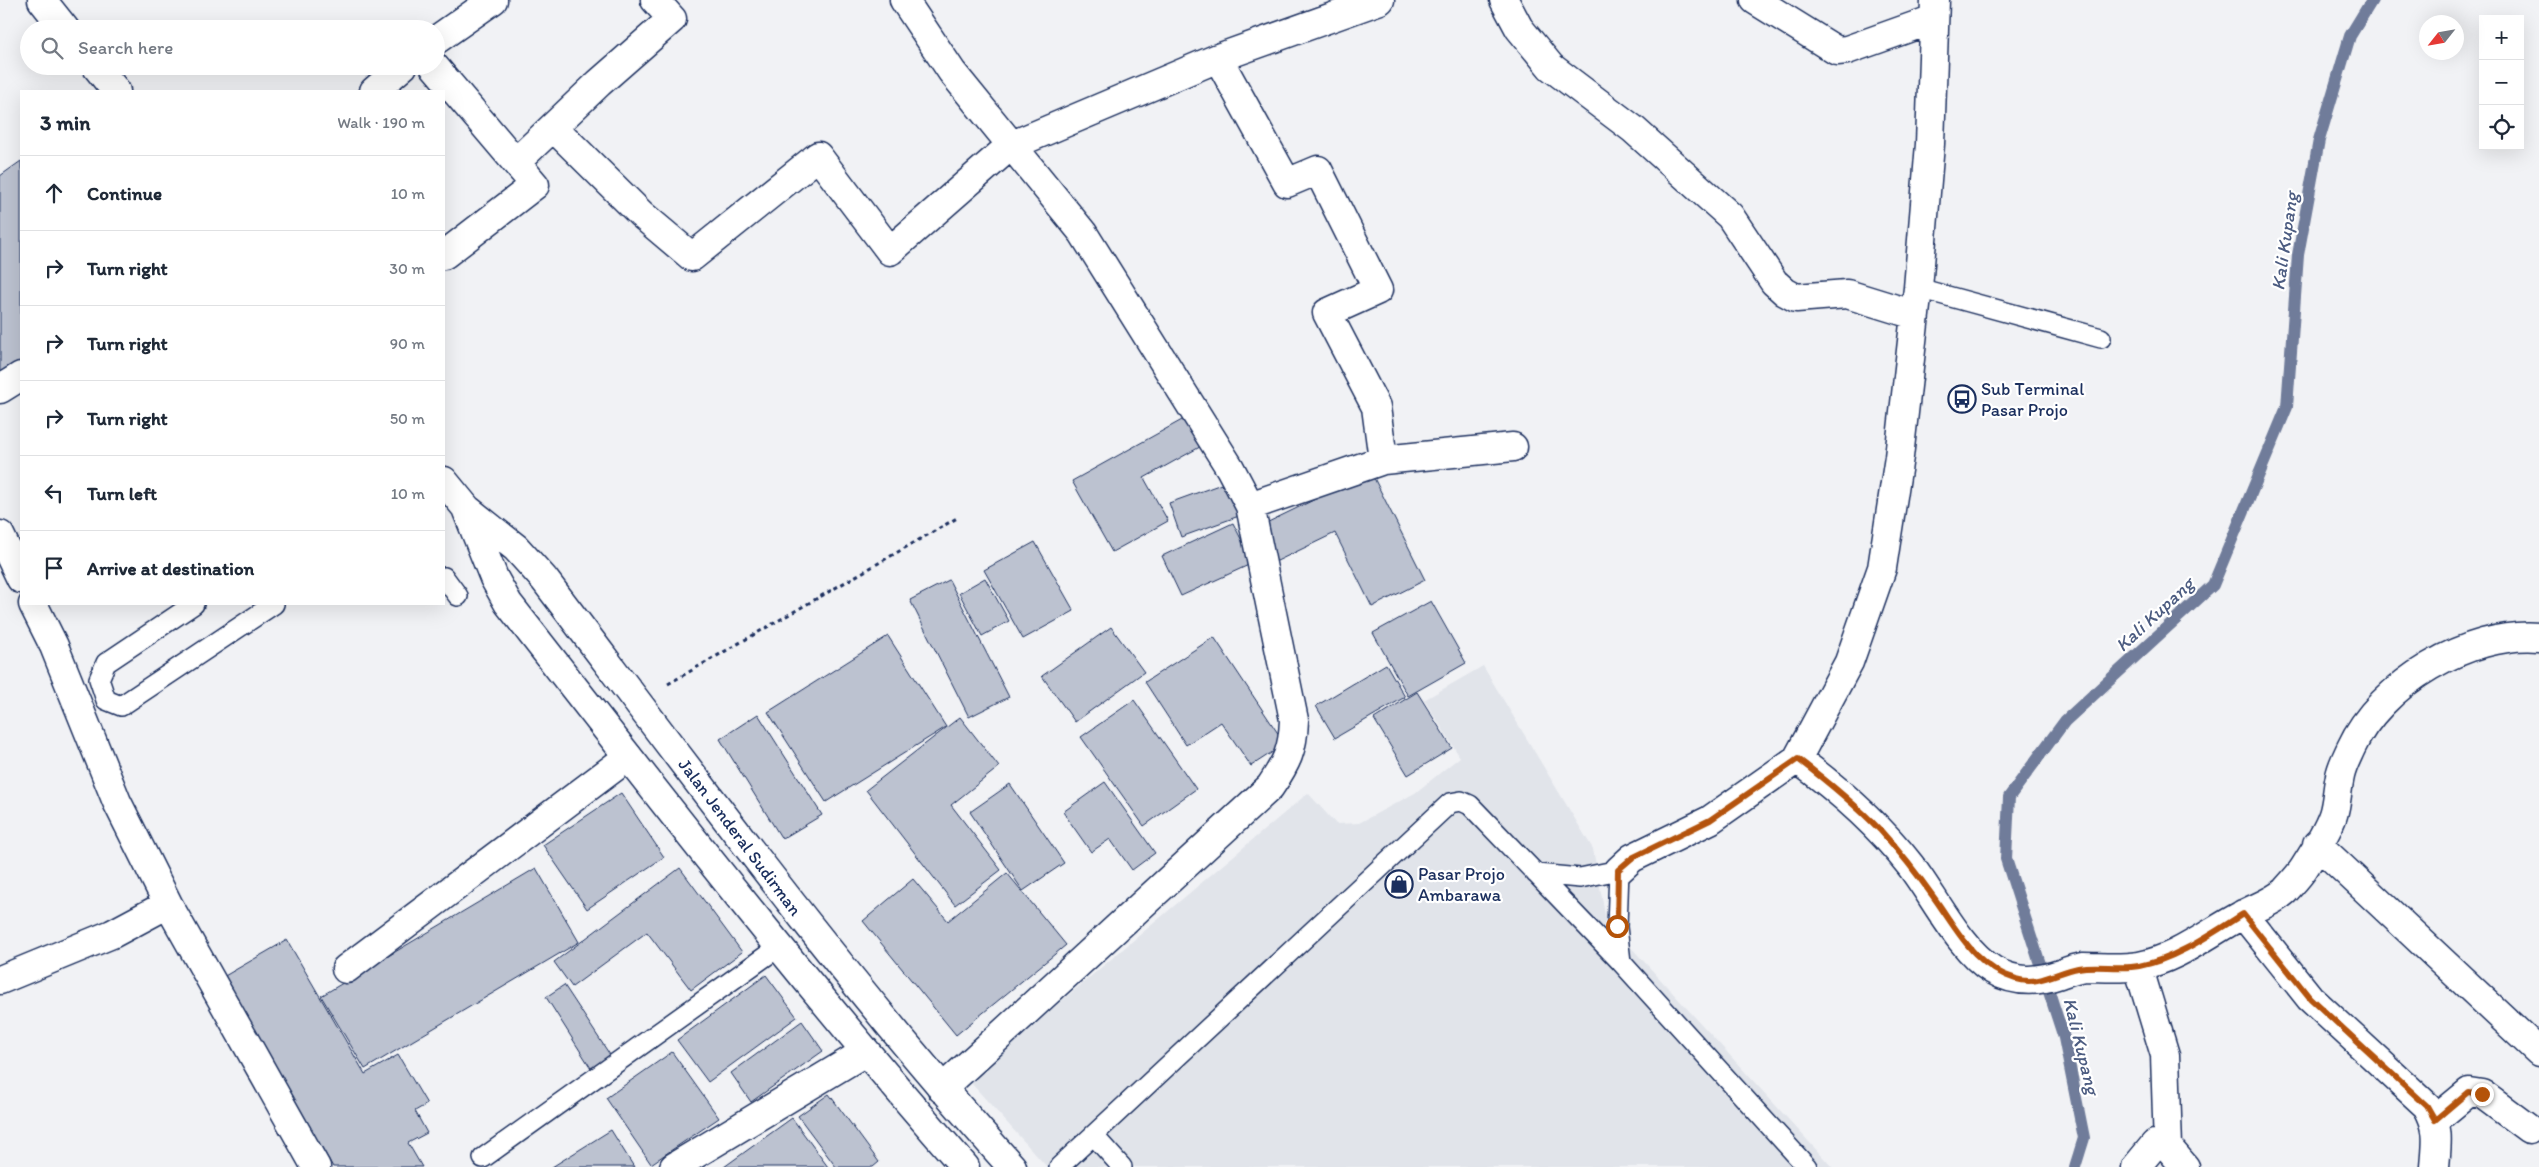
<!DOCTYPE html>
<html lang="en">
<head>
<meta charset="utf-8">
<style>
	:root { --surface:#fff; --page:#f2f2f3; --text:#1f2937; --muted:#747a83; --line:#e0e1e3 }
	body { margin:0; font-family:Itim,sans-serif; background:var(--page); color:var(--text) }
	.controls { position:absolute; right:15px; top:15px; display:grid; overflow:hidden; border-radius:0px; box-shadow:0 5px 20px #0002 }
	.controls button { width:45px; height:45px; display:grid; place-items:center; padding:0; border:0; border-bottom:1px solid var(--line); background:var(--surface); color:var(--text); font:25px sans-serif }
	.compass { position:absolute; left:2419px; top:15px; width:45px; height:45px; border-radius:50%; background:var(--surface); box-shadow:0 5px 20px #0002; rotate:239deg }
	.stop { position:absolute; width:15px; height:15px; margin:-11px; border:4px solid #b45309; border-radius:50%; background:#fff }
	.stop.end { background:#b45309; border-color:#fff; box-shadow:0 1px 5px #0008 }
	.list { margin:0; padding:0; list-style:none }
	h2 { display:flex; justify-content:space-between; align-items:center; height:65px; margin:0; padding:0 20px; font-size:21px }
	h2 small { font-size:16px; font-weight:400; color:var(--muted) }
	.list li { display:grid; grid-template-columns:32px 1fr auto; gap:15px; align-items:center; box-sizing:border-box; height:75px; padding:0 20px; border-top:1px solid var(--line) }
	.list b { display:block; font-size:19px; white-space:nowrap }
	.list em { font-size:16px; font-style:normal; color:var(--muted) }
	.icon { flex:none; width:28px; height:28px; fill:none; stroke:currentColor; stroke-width:2; stroke-linecap:round; stroke-linejoin:round }
	.map { position:relative; flex:none; width:2539px; height:1167px; overflow:hidden }
	.search { position:absolute; background:var(--surface); box-shadow:0 5px 20px #0002; left:20px; top:20px; width:425px; height:55px; display:flex; align-items:center; gap:12px; box-sizing:border-box; padding:0 18px; border-radius:28px; color:var(--muted); font-size:19px }
	.panel { position:absolute; background:var(--surface); box-shadow:0 5px 20px #0002; left:20px; top:90px; width:425px; height:515px; border-radius:0px }
	.map>svg:first-child { display:block }
	.built { fill:#e1e4ea }
	.lines { fill:none; stroke-linecap:round; stroke-linejoin:round }
	.stream { stroke:#707c9a; stroke-width:12 }
	.building { fill:#bcc2d0; stroke:#1b2f5e }
	.service-casing { stroke:#1b2f5e; stroke-width:22 }
	.minor-casing { stroke:#1b2f5e; stroke-width:31 }
	.tertiary-casing { stroke:#1b2f5e; stroke-width:31 }
	.primary-casing { stroke:#1b2f5e; stroke-width:31 }
	.path { stroke:#1b2f5e; stroke-width:3; stroke-dasharray:4 4; stroke-linecap:butt }
	.service { stroke:#fff; stroke-width:19 }
	.minor { stroke:#fff; stroke-width:28 }
	.tertiary { stroke:#fff; stroke-width:28 }
	.primary { stroke:#fff; stroke-width:28 }
	.route { stroke:#b45309; stroke-width:6 }
	.labels { text-anchor:middle; stroke-width:4.5; stroke-linejoin:round; paint-order:stroke }
	.poi-label { font-size:18px; fill:#1b2f5e; stroke:#fff; text-anchor:start }
	.street-label { font-size:18px; fill:#1b2f5e; stroke:#fff }
	.water-label { font-size:19px; font-style:italic; fill:#4c5c81; stroke:#fff }
</style>
</head>
<body>
<div class="map">
<svg width="2539" height="1167" viewBox="0 0 2539 1167">
	<rect width="100%" height="100%" fill="#f1f2f5"/>
	<filter id="ink" filterUnits="userSpaceOnUse"><feTurbulence type="fractalNoise" baseFrequency=".02" numOctaves="2"/><feDisplacementMap in="SourceGraphic" scale="10" xChannelSelector="R" yChannelSelector="G"/><feConvolveMatrix kernelMatrix="1 2 1 2 8 2 1 2 1" color-interpolation-filters="sRGB"/></filter>
	<g filter="url(#ink)">
		<path class="built" d="M1483 666 1593 849 1606 920 1832 1167H1047L971 1083 1007 1047 1308 793 1336 824 1359 823 1415 793 1460 757 1424 700Z"/>
		<g class="lines">
			<path class="stream" d="M2075 1167 2084 1138 2064 1038 2006 859 2009 797 2065 721 2213 585 2287 407 2298 255 2319 140 2350 36 2372 0"/>
		</g>
		<path class="building" d="M21 161V368L0 381V176Z
			M1191 415 1207 443 1144 478 1168 521 1112 552 1072 481Z
			M1371 472 1425 580 1372 607 1335 533 1273 563 1256 528Z
			M1227 482 1239 516 1181 537 1169 503Z
			M1233 523 1253 563 1181 596 1162 556Z
			M1035 542 1074 611 1023 639 984 570Z
			M985 578 1009 621 982 636 959 593Z
			M949 580 1009 697 969 717 910 600Z
			M1431 601 1466 663 1408 696 1373 633Z
			M1111 627 1144 672 1075 722 1042 676Z
			M888 636 946 727 826 802 768 712Z
			M1214 637 1285 744 1251 766 1221 722 1186 745 1145 682Z
			M1386 664 1405 697 1335 738 1316 706Z
			M1417 692 1452 748 1408 775 1374 719Z
			M1134 700 1196 789 1144 826 1081 737Z
			M758 714 822 815 782 839 720 739Z
			M960 717 999 767 951 805 1001 870 955 905 866 790Z
			M1105 782 1155 853 1132 870 1110 839 1091 852 1063 812Z
			M1010 784 1064 863 1023 891 970 812Z
			M621 793 664 857 587 909 543 845Z
			M536 868 579 942 365 1069 321 996Z
			M680 868 742 952 691 990 647 932 572 987 554 962Z
			M1007 873 1066 945 956 1035 863 921 913 879 948 921Z
			M287 940 365 1074 398 1055 427 1104 415 1111 427 1133 408 1143 422 1167H333L223 977Z
			M766 975 797 1017 708 1082 677 1040Z
			M564 985 614 1061 594 1073 546 997Z
			M802 1021 823 1051 751 1102 731 1073Z
			M672 1052 719 1118 651 1164 606 1098Z
			M829 1094 879 1162 873 1167H836L798 1116Z
			M792 1118 828 1167H724Z
			M611 1130 634 1167H552Z"/>
		<g class="lines">
			<g class="service-casing">
				<path id="service" d="M1918 288 2101 338
					M444 577 458 596
					M194 604 106 663 99 679 106 700 121 706 274 604
					M1536 874 1580 878 1619 870 1617 927 1621 962
					M1094 1136 1122 1167
					M483 1158 780 946
					M1059 1167 1450 803 1461 801 1470 805 1621 962 1807 1167"/>
			</g>
			<g class="minor-casing">
				<path id="minor" d="M904 0 952 72 1083 233 1230 468 1250 506 1294 720C1293 750 1287 762 1270 787L942 1089
					M1504 0 1519 28 1551 67 1633 129 1730 216 1774 282 1785 292 1796 298 1847 294 1915 315
					M1755 0 1837 51 1847 50 1934 19
					M436 40 493 0
					M1218 58 1287 183 1318 170 1378 290 1327 313 1376 407 1383 460
					M434 66 535 185 444 255
					M374 91 403 66
					M553 127 641 214 692 257 818 156 890 251 1010 146 1218 58 1380 0
					M516 162 599 83 672 19 655 0
					M0 389 21 376
					M1250 506 1383 460 1513 447
					M0 535 21 579
					M1797 759C1839 790 1878 824 1910 865 1934 896 1960 950 1993 970 2015 983 2037 982 2060 974 2068 971 2076 968 2084 967 2101 967 2122 969 2139 966 2177 959 2208 933 2242 915 2256 907 2272 903 2285 891 2291 884 2299 876 2304 868 2313 854 2328 830 2333 815 2337 803 2337 789 2340 776 2342 766 2347 757 2351 748 2380 684 2469 631 2539 637
					M2317 844 2539 1052
					M1619 870 1632 858 1710 820 1797 759 1849 662 1882 568 1899 457 1918 288 1930 144 1935 0
					M168 904 316 1167
					M2243 914 2310 998 2427 1106C2440 1129 2437 1141 2435 1167
					M2138 966 2165 1055 2168 1147
					M346 969 628 757
					M0 980 112 934 168 904 117 802 54 646 33 604
					M2435 1120 2469 1092 2482 1094 2529 1129
					M2136 1167 2155 1144 2168 1147 2185 1167"/>
			</g>
			<g class="tertiary-casing">
				<path id="tertiary" d="M674 1167 865 1052"/>
			</g>
			<g class="primary-casing">
				<path id="primary" d="M42 0 65 29
					M96 66 116 91
					M444 481 467 509 516 548 544 579C696 779 844 981 1012 1167
					M467 511 494 578 508 603C657 794 805 985 965 1167"/>
			</g>
			<path class="path" d="M668 684 957 518"/>
			<use href="#service" class="service"/>
			<use href="#minor" class="minor"/>
			<use href="#tertiary" class="tertiary"/>
			<use href="#primary" class="primary"/>
		</g>
	</g>
	<g class="lines" filter="url(#ink)">
		<path class="route" d="M1617 926 1618 870 1632 858 1710 820 1798 759C1827 781 1855 804 1881 831 1900 852 1918 875 1935 899 1958 931 1975 967 2016 979 2038 986 2057 972 2078 968 2097 964 2119 970 2139 966 2176 959 2211 934 2243 914L2310 998 2427 1106 2435 1120 2468 1092 2482 1094"/>
	</g>
	<defs>
		<g id="bus-ring" transform="scale(1.4375)"><circle r="9.5" fill="#fff" stroke="#1b2f5e" stroke-width="1.5"/><path d="M-5-6H5V4H4V6H2V4H-2V6H-4V4H-5ZM-3.5-4V0h7V-4ZM-3.5 1.2v1.5H-2V1.2ZM2 1.2v1.5H3.5V1.2Z" fill="#1b2f5e"/></g>
		<g id="shop-ring" transform="scale(1.4375)"><circle r="9.5" fill="#fff" stroke="#1b2f5e" stroke-width="1.5"/><path d="M-5-2.5h2.3a2.7 3.5 0 0 1 5.4 0H5L5.5 6h-11ZM-1.5-2.5h3a1.5 2.3 0 0 0-3 0Z" fill="#1b2f5e"/></g>
	</defs>
	<g fill-rule="evenodd">
		<use href="#bus-ring" x="1962" y="399"/>
		<use href="#shop-ring" x="1399" y="884"/>
	</g>
	<g class="labels">
		<g class="poi-label">
			<text x="1981" y="395">Sub Terminal<tspan x="1981" dy="21">Pasar Projo</tspan></text>
			<text x="1418" y="880">Pasar Projo<tspan x="1418" dy="21">Ambarawa</tspan></text>
		</g>
		<g class="street-label">
			<text transform="translate(740 837) rotate(53)" y="6">Jalan Jenderal Sudirman</text>
		</g>
		<g class="water-label">
			<text transform="translate(2284 241) rotate(-82)" y="7">Kali Kupang</text>
			<text transform="translate(2154 614) rotate(-43)" y="7">Kali Kupang</text>
			<text transform="translate(2082 1046) rotate(76)" y="7">Kali Kupang</text>
		</g>
	</g>
</svg>
<div class="controls">
<button>+</button>
<button>−</button>
<button><svg class="icon" aria-label="locate" viewBox="0 0 24 24"><circle cx="12" cy="12" r="6"/><path d="M12 2v4M12 18v4M2 12h4M18 12h4"/></svg></button>
</div>
<svg class="compass" viewBox="-18 -18 36 36"><path d="M0-13l5 13h-10z" fill="#e53935"/><path d="M0 13l5-13h-10z" fill="#747a83"/></svg>
<div class="stop" style="left:1617px;top:926px"></div>
<div class="stop end" style="left:2482px;top:1094px"></div>
<div class="search"><svg class="icon" aria-label="search" viewBox="0 0 24 24"><circle cx="10" cy="10" r="6"/><path d="M15 15l6 6"/></svg>Search here</div>
<section class="panel">
<h2>3 min<small>Walk · 190 m</small></h2>
<ul class="list">
<li><svg class="icon" aria-label="ahead" viewBox="0 0 24 24"><path d="M12 20V5M6 11l6-6 6 6"/></svg><div><b>Continue</b></div><em>10 m</em></li>
<li><svg class="icon" aria-label="right" viewBox="0 0 24 24"><path d="M7 20v-9h11M14 6l5 5-5 5"/></svg><div><b>Turn right</b></div><em>30 m</em></li>
<li><svg class="icon" aria-label="right" viewBox="0 0 24 24"><path d="M7 20v-9h11M14 6l5 5-5 5"/></svg><div><b>Turn right</b></div><em>90 m</em></li>
<li><svg class="icon" aria-label="right" viewBox="0 0 24 24"><path d="M7 20v-9h11M14 6l5 5-5 5"/></svg><div><b>Turn right</b></div><em>50 m</em></li>
<li><svg class="icon" aria-label="left" viewBox="0 0 24 24"><path d="M17 20v-9H6M10 6l-5 5 5 5"/></svg><div><b>Turn left</b></div><em>10 m</em></li>
<li><svg class="icon" aria-label="arrive" viewBox="0 0 24 24"><path d="M6 21V4h12l-3 4 3 4H6"/></svg><div><b>Arrive at destination</b></div></li>
</ul>
</section>
</div>
</body>
</html>
